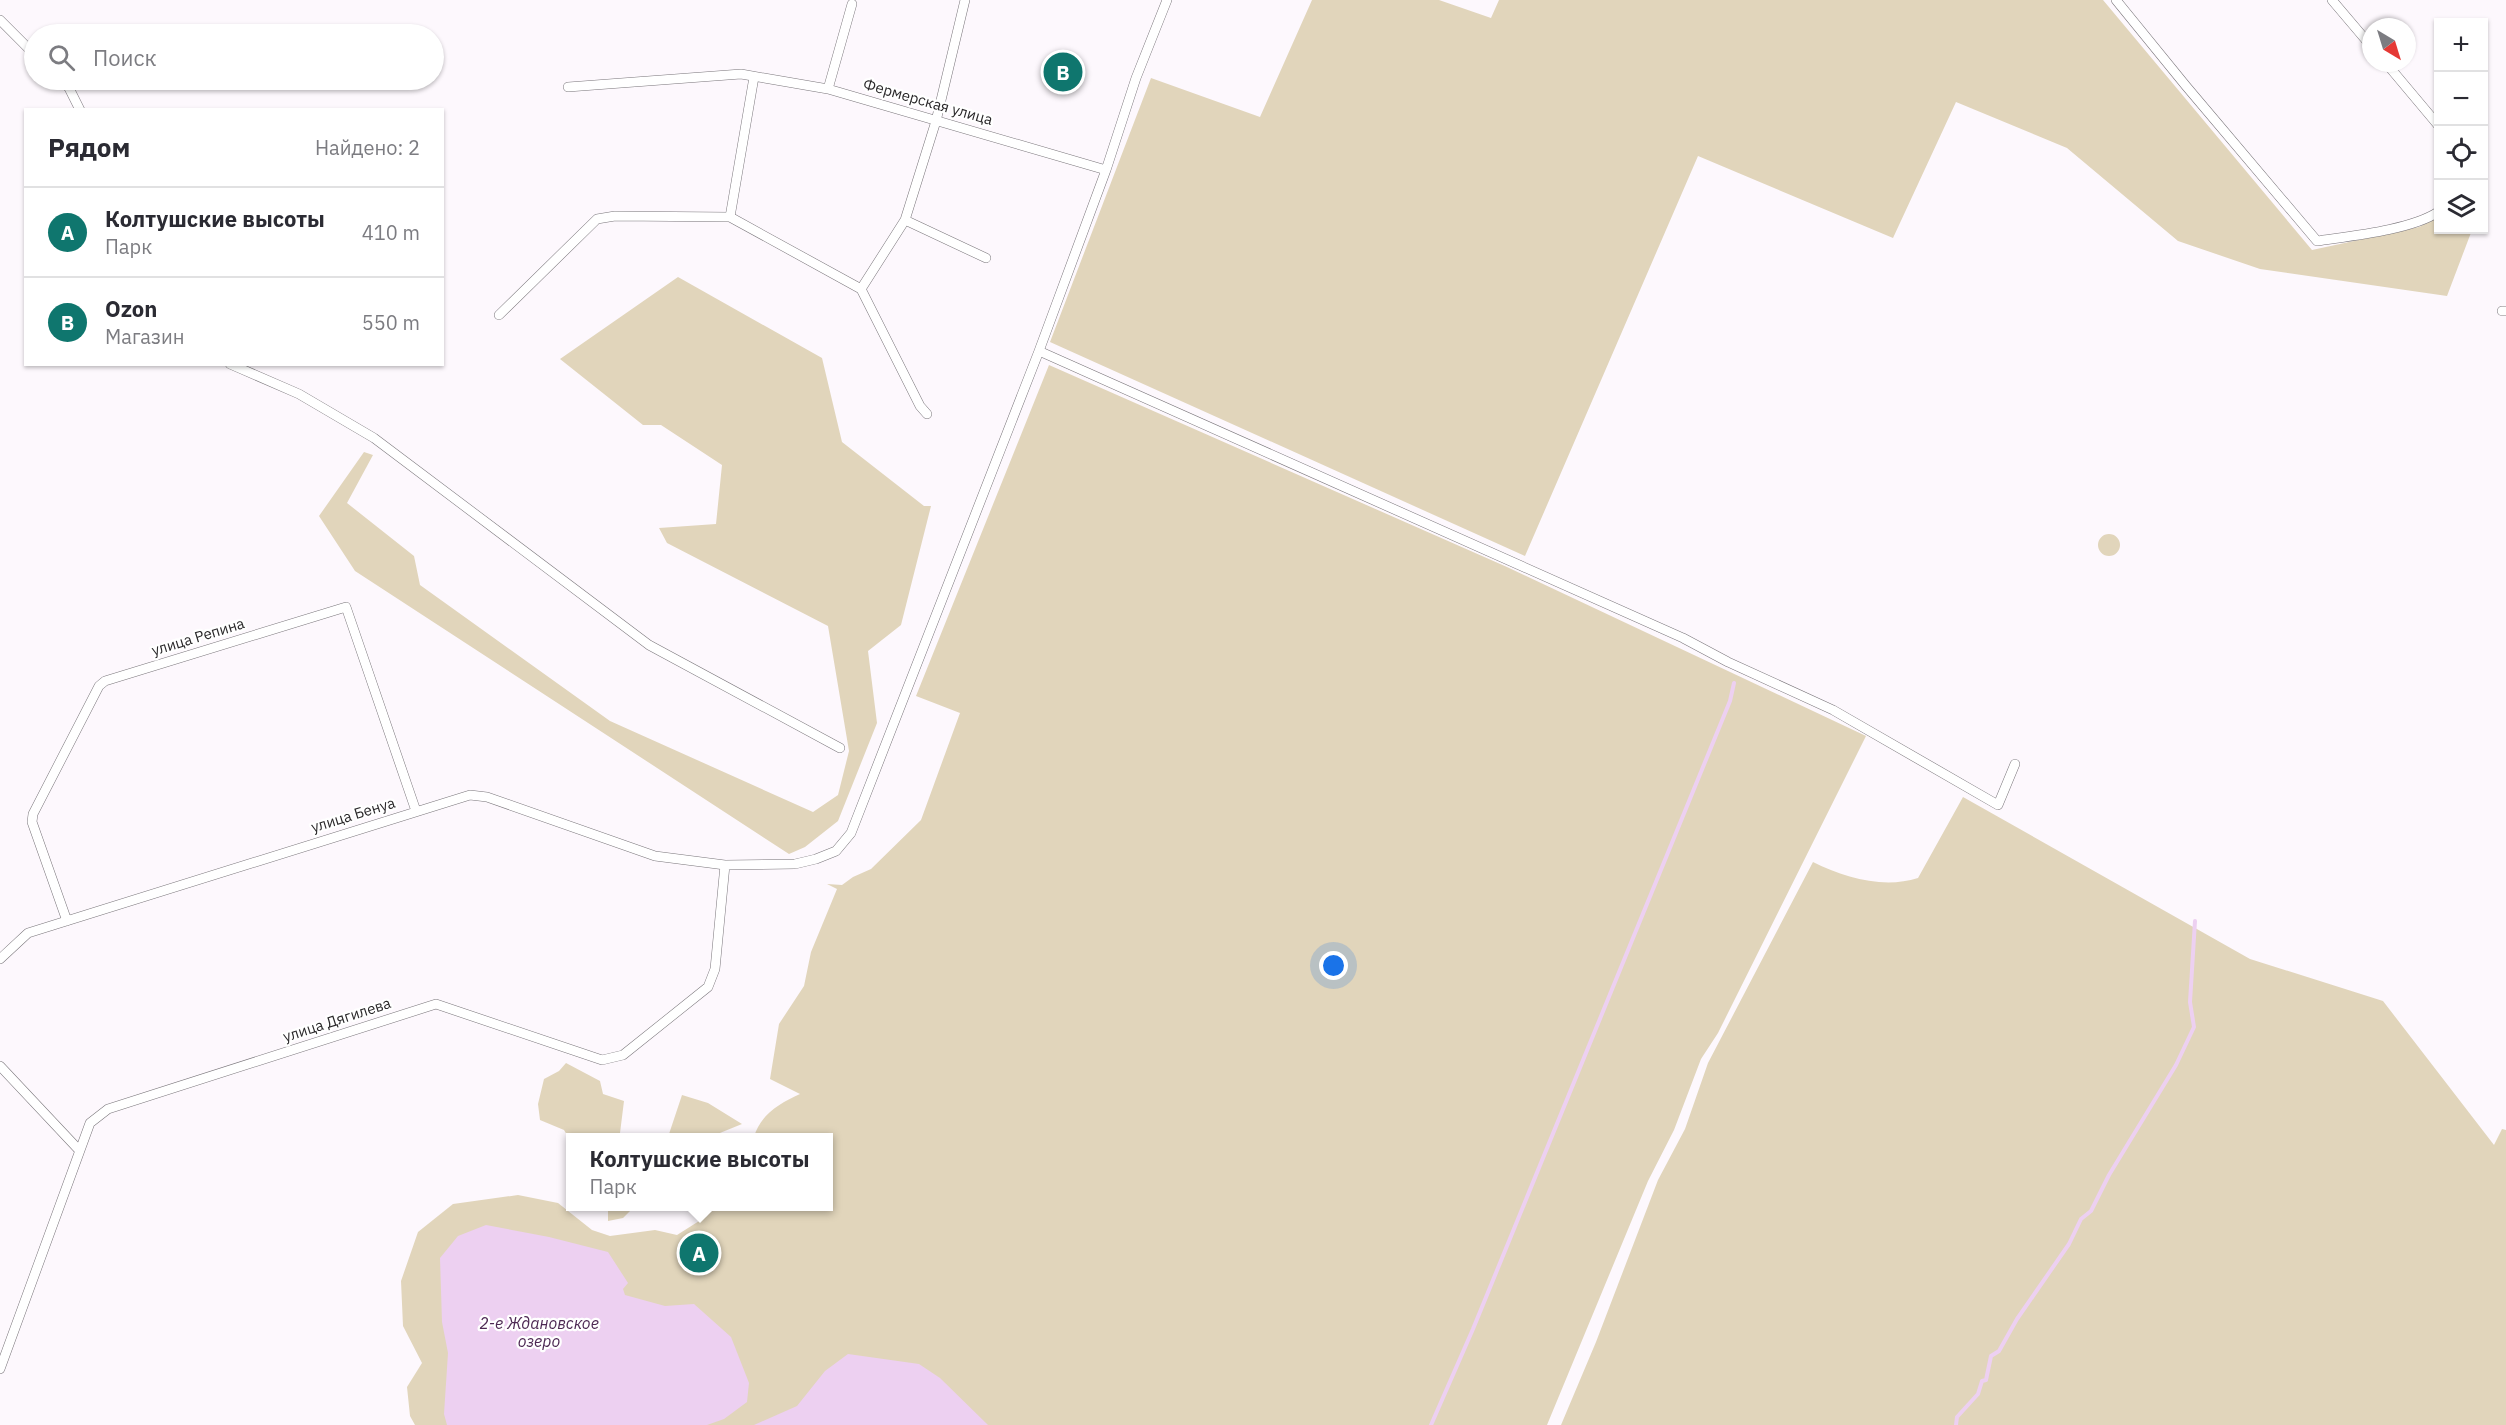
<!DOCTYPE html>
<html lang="ru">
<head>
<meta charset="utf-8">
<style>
	:root { --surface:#fff; --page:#f2f2f3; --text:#2b2b33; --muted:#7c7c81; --line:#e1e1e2; --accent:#0f766e }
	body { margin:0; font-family:"IBM Plex Sans",sans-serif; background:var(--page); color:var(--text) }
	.controls { position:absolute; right:18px; top:18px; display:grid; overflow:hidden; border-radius:0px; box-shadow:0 2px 4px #0004 }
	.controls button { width:54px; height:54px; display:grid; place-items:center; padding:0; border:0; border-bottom:2px solid var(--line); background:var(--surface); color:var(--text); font:30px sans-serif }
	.compass { position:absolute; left:2362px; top:18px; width:54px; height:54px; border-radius:50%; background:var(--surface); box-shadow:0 2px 4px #0004; rotate:142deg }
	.you { position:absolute; left:1334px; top:966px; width:21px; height:21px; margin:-15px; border:4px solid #fff; border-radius:50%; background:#1a73e8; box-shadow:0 0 0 9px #1a73e833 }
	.badge { display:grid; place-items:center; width:39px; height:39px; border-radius:50%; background:var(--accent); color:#fff; font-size:20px; font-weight:700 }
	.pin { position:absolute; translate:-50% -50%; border:3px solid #fff; box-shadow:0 2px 6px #0006 }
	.popup { position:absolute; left:566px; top:1133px; width:267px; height:78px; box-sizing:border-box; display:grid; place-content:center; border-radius:0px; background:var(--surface); filter:drop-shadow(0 2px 4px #0005); font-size:20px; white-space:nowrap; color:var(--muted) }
	.popup b { font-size:22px; color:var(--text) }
	.popup::after { content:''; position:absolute; left:50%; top:100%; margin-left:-12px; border:12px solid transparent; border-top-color:var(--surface) }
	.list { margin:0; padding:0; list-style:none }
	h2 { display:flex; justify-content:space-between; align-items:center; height:78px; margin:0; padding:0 24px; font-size:26px }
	h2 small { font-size:20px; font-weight:400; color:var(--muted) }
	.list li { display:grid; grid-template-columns:39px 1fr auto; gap:18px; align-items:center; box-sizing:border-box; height:90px; padding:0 24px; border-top:2px solid var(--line) }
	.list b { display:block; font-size:22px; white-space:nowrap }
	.list p { margin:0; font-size:20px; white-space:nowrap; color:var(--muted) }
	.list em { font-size:20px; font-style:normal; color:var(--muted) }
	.icon { flex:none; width:33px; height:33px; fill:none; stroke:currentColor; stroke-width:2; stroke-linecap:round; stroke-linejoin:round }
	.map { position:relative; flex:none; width:2506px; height:1425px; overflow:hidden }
	.search { position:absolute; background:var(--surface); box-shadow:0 2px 4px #0004; left:24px; top:24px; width:420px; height:66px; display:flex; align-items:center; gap:15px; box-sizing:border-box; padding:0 21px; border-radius:33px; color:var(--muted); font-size:22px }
	.panel { position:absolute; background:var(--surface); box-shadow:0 2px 4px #0004; left:24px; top:108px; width:420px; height:258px; border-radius:0px }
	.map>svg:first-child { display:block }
	.green { fill:#e1d5bb }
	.water { fill:#edd0f1 }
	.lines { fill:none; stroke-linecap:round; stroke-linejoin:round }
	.stream { stroke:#edd0f1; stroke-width:4 }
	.street-casing { stroke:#7a767b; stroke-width:10 }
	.street { stroke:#fff; stroke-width:9 }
	.labels { text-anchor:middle; stroke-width:4.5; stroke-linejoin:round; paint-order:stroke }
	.street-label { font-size:15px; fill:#292729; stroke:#fff }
	.water-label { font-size:16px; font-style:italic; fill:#4d2853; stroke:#fff }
</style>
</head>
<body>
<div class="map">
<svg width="2506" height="1425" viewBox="0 0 2506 1425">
	<rect width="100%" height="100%" fill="#fdf8fd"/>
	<path class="green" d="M1312 0H1439L1491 18 1499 0H2103L2312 250 2419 227 2438 217V230H2472L2447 296 2260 269 2178 241 2067 148 1956 102 1893 238 1698 156 1525 556 1050 342 1151 78 1260 117Z
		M678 277 822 358 842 442 924 506H931L901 625 868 651 877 723 838 821 805 847 789 854 355 571 319 516 364 452 373 455 347 503 414 556 420 585 610 721 813 812 838 795 849 751 828 626 667 543 659 528 716 524 722 465 661 425H643L560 359Z
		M1049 365 1507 567 1866 736 1718 1033 1701 1059 1674 1130 1648 1181 1547 1425H415L410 1416 407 1387 422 1363 403 1326 401 1281 418 1232 453 1204 518 1195 558 1203 592 1230 610 1236 655 1230 677 1235 707 1216 711 1207 828 1206V1138L754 1137C760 1115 780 1103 800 1094L770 1079 779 1024 804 986 811 952 837 889 827 884 842 885 853 877 871 869 921 820 960 713 916 696Z
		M2098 545a11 11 0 1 1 22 0a11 11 0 1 1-22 0Z
		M1963 797 2250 959 2383 1001 2494 1145 2502 1129 2506 1130V1425H1561L1596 1342 1658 1180 1685 1129 1708 1063 1813 862C1845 878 1884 889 1918 878Z
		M566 1063 600 1081 603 1094 624 1101 620 1133 650 1137 570 1138V1140L564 1130 540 1120 538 1104 544 1079 559 1071Z
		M682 1095 708 1103 742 1124 710 1137H668Z
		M608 1207V1206L634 1207 623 1218 608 1221Z"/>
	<path class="water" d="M486 1225 549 1237 608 1252 628 1283 623 1289 625 1295 665 1306 694 1304 731 1337 749 1383 747 1402 724 1419 707 1425H447L444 1414 448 1353 442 1322 440 1258 458 1236Z
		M848 1354 919 1364 940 1378 988 1425H754L797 1406 825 1371Z"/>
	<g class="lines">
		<path class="stream" d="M1431 1425 1473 1329 1730 701 1734 683
			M1956 1425 1957 1417 1978 1394 1982 1381 1986 1380 1991 1356 1999 1351 2017 1319 2069 1244 2081 1219 2091 1211 2109 1175 2176 1065 2194 1027 2190 1002 2195 921"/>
		<g class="street-casing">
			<path id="street" d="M2116 0 2186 86 2317 241C2350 236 2411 230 2438 212
				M2332 0 2371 46
				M0 20 34 54
				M2386 63 2438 125
				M61 80 69 88 80 110
				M568 87 741 74 828 89 1106 170
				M828 89 852 4
				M730 217 754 77
				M905 220 986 258
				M861 289 905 220 936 121 965 0
				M861 289 920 406 927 414
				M2502 311H2506
				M499 315 597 219 615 216 730 217 861 289
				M1039 351 1683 638 1728 662 1833 710 1998 805 2015 764
				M230 364 299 394 374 438 649 645 840 748
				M67 921 32 822 33 814 99 686 105 681 346 607 416 811
				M0 959 28 933 470 795 487 797 655 856 725 865 795 864 816 859 836 851 851 833 1039 351 1106 170 1136 78 1167 0
				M0 1066 79 1150
				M0 1369 90 1123 108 1109 436 1004 602 1060 623 1055 708 987 715 969 725 865"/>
		</g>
		<use href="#street" class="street"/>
	</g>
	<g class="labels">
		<g class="street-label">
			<text transform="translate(928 102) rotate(16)" y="5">Фермерская улица</text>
			<text transform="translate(198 637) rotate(-17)" y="5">улица Репина</text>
			<text transform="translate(353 815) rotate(-17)" y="5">улица Бенуа</text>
			<text transform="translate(337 1020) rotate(-18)" y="5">улица Дягилева</text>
		</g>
		<g class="water-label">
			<text x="539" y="1329">2-е Ждановское<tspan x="539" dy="18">озеро</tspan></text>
		</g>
	</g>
</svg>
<div class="controls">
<button>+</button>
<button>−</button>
<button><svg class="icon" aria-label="locate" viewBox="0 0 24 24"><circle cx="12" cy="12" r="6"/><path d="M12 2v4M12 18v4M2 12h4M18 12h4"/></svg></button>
<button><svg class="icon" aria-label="layers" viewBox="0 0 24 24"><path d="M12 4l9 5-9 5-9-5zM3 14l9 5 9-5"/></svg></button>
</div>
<svg class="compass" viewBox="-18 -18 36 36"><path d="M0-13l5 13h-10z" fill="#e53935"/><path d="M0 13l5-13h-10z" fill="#7c7c81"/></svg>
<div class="you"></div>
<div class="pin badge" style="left:699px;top:1253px">A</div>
<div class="popup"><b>Колтушские высоты</b>Парк</div>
<div class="pin badge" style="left:1063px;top:72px">B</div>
<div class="search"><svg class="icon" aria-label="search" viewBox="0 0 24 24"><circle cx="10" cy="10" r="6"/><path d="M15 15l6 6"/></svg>Поиск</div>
<section class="panel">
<h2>Рядом<small>Найдено: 2</small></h2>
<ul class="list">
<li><span class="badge">A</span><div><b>Колтушские высоты</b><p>Парк</p></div><em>410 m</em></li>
<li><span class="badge">B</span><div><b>Ozon</b><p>Магазин</p></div><em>550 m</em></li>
</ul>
</section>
</div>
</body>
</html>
